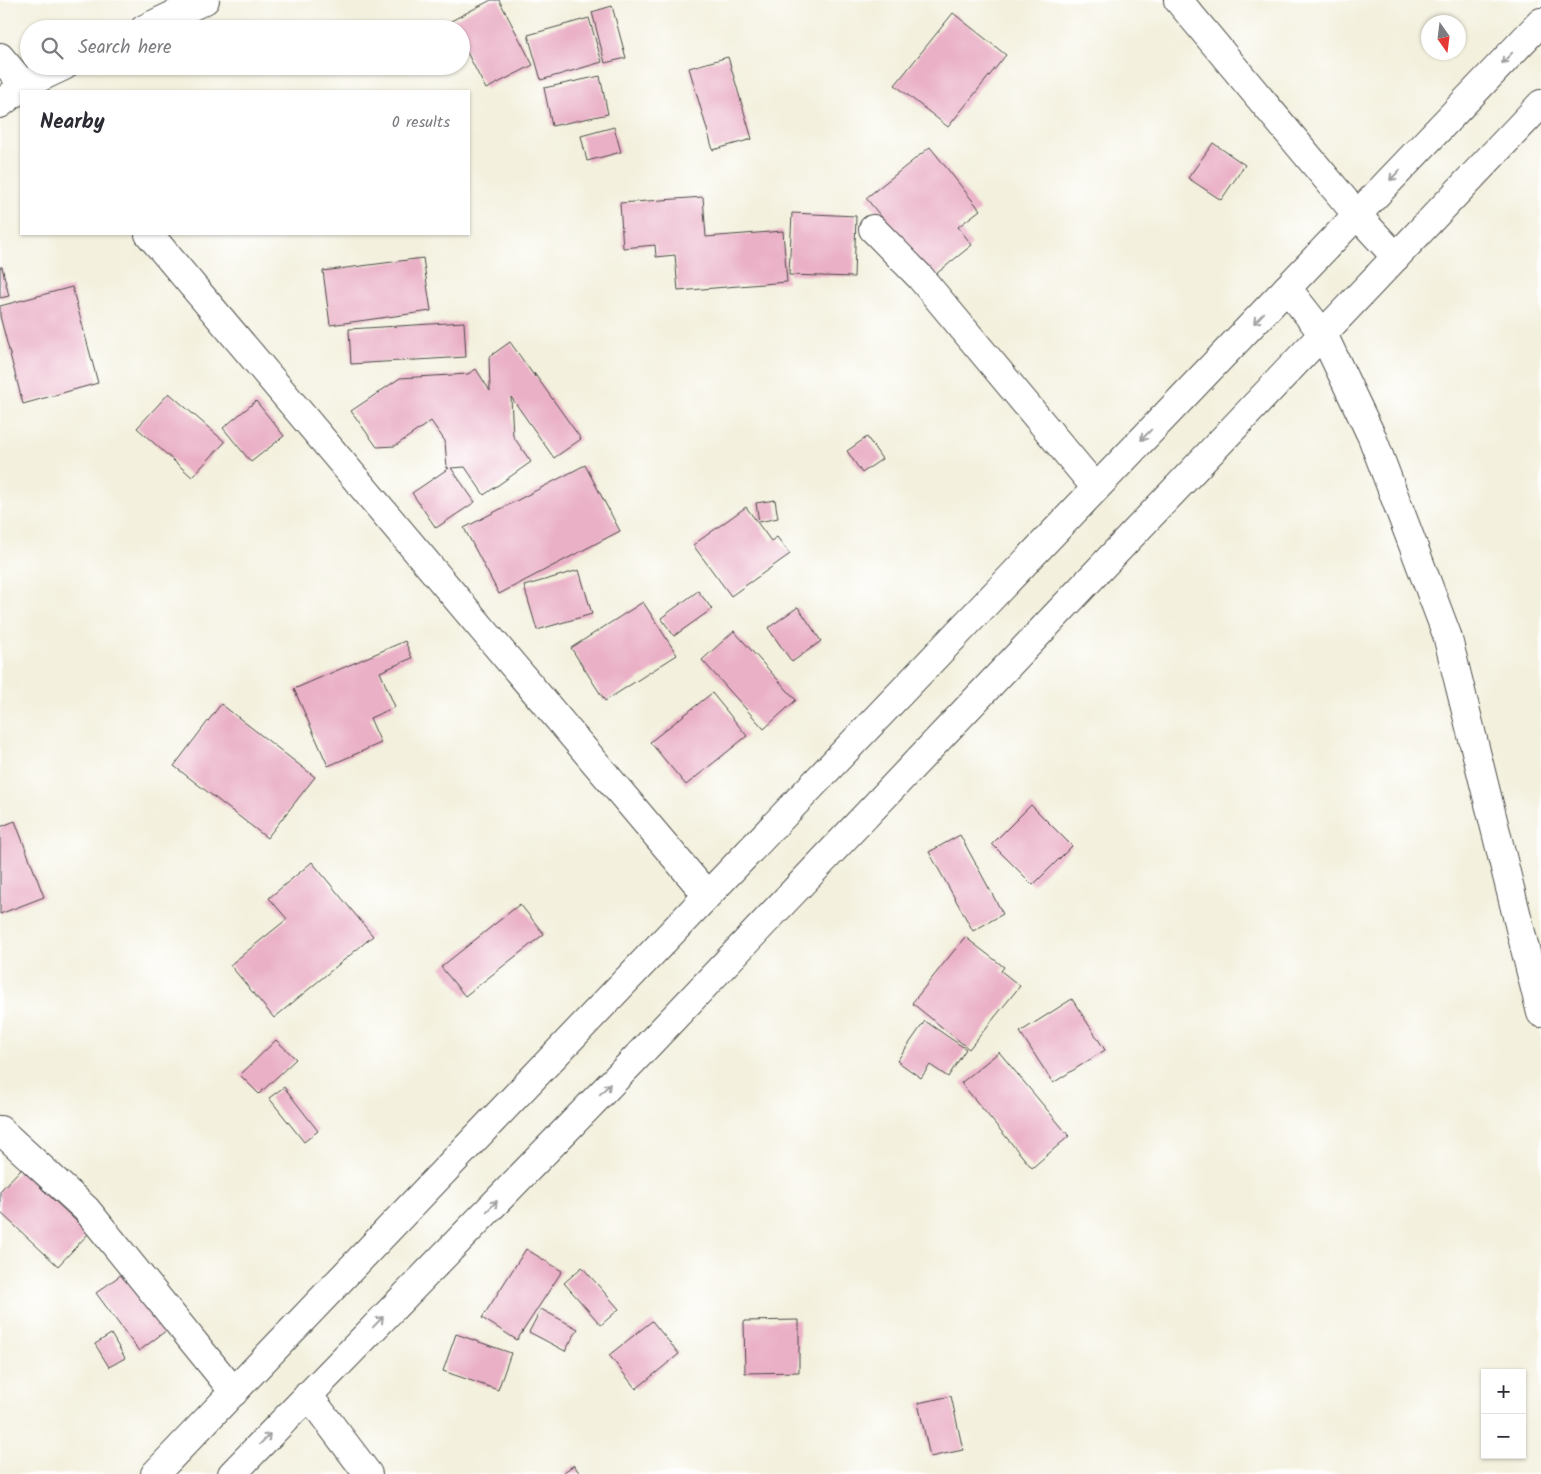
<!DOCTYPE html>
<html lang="en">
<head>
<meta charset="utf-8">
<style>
	:root { --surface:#fff; --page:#f7f7f7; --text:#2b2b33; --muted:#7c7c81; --line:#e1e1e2 }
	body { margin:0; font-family:Kalam,sans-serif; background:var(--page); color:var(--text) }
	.controls { position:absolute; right:15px; bottom:15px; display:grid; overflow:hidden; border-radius:0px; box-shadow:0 1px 4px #0004 }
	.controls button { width:45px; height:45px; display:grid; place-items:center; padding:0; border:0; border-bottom:1px solid var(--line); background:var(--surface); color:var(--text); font:25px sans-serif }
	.compass { position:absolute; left:1421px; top:15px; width:45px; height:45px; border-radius:50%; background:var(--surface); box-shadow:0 1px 4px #0004; rotate:166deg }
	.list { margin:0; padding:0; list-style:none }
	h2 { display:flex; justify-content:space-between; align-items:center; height:65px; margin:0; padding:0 20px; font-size:21px }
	h2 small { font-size:16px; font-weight:400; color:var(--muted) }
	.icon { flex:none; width:28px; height:28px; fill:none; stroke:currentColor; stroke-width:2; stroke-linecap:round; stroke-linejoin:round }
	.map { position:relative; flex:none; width:1541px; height:1474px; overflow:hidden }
	.search { position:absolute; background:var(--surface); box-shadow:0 1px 4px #0004; left:20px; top:20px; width:450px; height:55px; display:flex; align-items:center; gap:12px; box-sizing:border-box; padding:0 18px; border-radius:28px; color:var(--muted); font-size:19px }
	.panel { position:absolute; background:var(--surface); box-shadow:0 1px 4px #0004; left:20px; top:90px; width:450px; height:145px; border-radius:0px }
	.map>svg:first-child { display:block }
	.building { fill:#eab0c6 }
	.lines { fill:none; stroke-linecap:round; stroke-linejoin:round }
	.minor-casing { stroke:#494946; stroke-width:30 }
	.highway-casing { stroke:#494946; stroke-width:30 }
	.minor { stroke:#fff; stroke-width:28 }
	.highway { stroke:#fff; stroke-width:28 }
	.oneway { stroke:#a0a0a0 }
</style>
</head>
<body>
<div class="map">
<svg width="1541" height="1474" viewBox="0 0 1541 1474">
	<rect width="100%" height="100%" fill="#fff"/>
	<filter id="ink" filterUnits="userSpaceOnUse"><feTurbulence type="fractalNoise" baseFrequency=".02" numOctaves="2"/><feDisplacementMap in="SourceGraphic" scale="10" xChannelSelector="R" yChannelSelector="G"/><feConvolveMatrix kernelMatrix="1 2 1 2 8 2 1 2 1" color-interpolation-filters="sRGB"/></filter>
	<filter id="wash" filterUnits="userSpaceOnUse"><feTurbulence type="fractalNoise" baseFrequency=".0096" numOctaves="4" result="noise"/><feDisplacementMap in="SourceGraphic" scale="20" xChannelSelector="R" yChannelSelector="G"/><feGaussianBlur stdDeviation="1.12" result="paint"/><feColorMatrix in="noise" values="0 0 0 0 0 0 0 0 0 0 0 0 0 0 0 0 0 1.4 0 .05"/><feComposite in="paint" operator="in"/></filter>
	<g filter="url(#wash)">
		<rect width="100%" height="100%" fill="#f3f0dd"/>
		<g id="blocks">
			<path class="building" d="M491 0H499L533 65 486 89 461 41V29H455L451 21Z
				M612 6 626 58 605 63 592 12Z
				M953 13 1006 55 948 127 895 85Z
				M589 18 602 62 541 80 528 35Z
				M728 57 752 139 713 150 689 68Z
				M600 76 608 114 552 126 544 88Z
				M614 127 621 152 587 161 581 136Z
				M1213 143 1245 165 1221 200 1188 178Z
				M930 147 980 210 958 227 972 245 931 278 866 198Z
				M703 197 706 237 783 231 787 282 678 291 675 255 656 257 655 245 623 248 620 203Z
				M792 213 856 216 854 277 789 275Z
				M423 258 431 311 330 325 323 271Z
				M0 267H2L9 296 0 298Z
				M72 287 98 383 23 404 0 316V306Z
				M464 322 466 357 351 364 349 329Z
				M510 342 535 377 534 373 581 439 554 458 511 397 513 436 531 462 484 495 465 467 451 468 475 502 436 528 412 493 449 468H447L445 441 431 421 395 446 377 447 351 411 400 378 468 374 476 369 490 391 489 357Z
				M169 393 225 442 192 477 137 428Z
				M256 401 284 436 251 462 223 428Z
				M867 437 882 459 862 473 847 451Z
				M585 465 620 531 499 594 464 528Z
				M775 500 778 518 759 522 756 503Z
				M746 507 771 541 777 537 790 554 731 596 693 545Z
				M579 570 592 614 537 630 524 586Z
				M698 591 712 609 674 636 661 618Z
				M643 602 677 655 605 701 571 648Z
				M798 607 821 641 792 662 768 628Z
				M734 631 796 700 764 729 702 660Z
				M405 641 412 658 380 672 395 707 370 718 381 743 328 766 294 689Z
				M712 693 747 736 686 785 650 742Z
				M221 704 315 777 267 838 174 766Z
				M1031 805 1072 846 1033 885 992 844Z
				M15 821 44 897 0 914V827Z
				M960 835 1003 914 973 931 929 852Z
				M312 862 373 936 274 1018 230 965 287 919 269 898Z
				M520 904 544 934 465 996 441 967Z
				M965 937 1004 967 1001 971 1020 986 969 1049 912 1003Z
				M1072 999 1105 1050 1053 1083 1020 1032Z
				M925 1021 966 1049 948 1077 930 1065 921 1078 897 1061Z
				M276 1040 296 1059 259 1094 240 1075Z
				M999 1052 1069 1136 1032 1168 961 1083Z
				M284 1087 318 1131 304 1142 269 1098Z
				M21 1169 89 1233 58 1266 0 1212V1191Z
				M526 1249 562 1271 517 1340 482 1318Z
				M582 1267 619 1309 601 1325 564 1283Z
				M129 1269 171 1327 139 1351 96 1293Z
				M541 1309 578 1329 565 1351 529 1332Z
				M799 1320V1372L745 1373 744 1321Z
				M652 1321 679 1354 636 1389 609 1355Z
				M111 1334 125 1358 109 1367 95 1344Z
				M456 1334 511 1353 498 1390 443 1371Z
				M951 1396 963 1450 930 1457 918 1403Z
				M574 1465 580 1474H561Z"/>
		</g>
	</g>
	<g filter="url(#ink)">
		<use href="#blocks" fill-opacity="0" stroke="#494946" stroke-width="1"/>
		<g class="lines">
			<g class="minor-casing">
				<path id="minor" d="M1178 0 1357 215 1396 257
					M144 29 205 0
					M0 57 29 91
					M0 104 24 85 64 66
					M873 229 920 277 1096 488
					M149 234 707 895
					M1287 288 1323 334 1372 437 1447 635 1541 1013
					M0 1130 86 1209 234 1392
					M308 1395 368 1474"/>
			</g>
			<g class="highway-casing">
				<path id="highway" d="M155 1474 1541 22
					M232 1474 632 1062 1541 104"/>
			</g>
			<use href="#minor" class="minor"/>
			<use href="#highway" class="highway"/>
		</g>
		<defs><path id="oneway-shaft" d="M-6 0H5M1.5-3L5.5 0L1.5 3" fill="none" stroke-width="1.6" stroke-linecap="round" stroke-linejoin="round" transform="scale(1.25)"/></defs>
		<g class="oneway">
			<use href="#oneway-shaft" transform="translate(1507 58) rotate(134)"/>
			<use href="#oneway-shaft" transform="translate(1395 175) rotate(134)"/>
			<use href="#oneway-shaft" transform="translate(1259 318) rotate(134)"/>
			<use href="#oneway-shaft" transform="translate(1146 435) rotate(134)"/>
			<use href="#oneway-shaft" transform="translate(605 1089) rotate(-46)"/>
			<use href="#oneway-shaft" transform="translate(492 1206) rotate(-46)"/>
			<use href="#oneway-shaft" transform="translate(378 1322) rotate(-46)"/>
			<use href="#oneway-shaft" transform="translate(265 1439) rotate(-46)"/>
		</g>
	</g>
</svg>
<div class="controls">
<button>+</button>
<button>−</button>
</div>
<svg class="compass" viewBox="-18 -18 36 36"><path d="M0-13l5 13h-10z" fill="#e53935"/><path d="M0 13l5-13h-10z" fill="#7c7c81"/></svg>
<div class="search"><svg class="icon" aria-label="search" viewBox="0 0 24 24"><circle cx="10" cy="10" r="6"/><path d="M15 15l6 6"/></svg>Search here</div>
<section class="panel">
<h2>Nearby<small>0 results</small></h2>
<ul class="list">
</ul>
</section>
</div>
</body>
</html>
